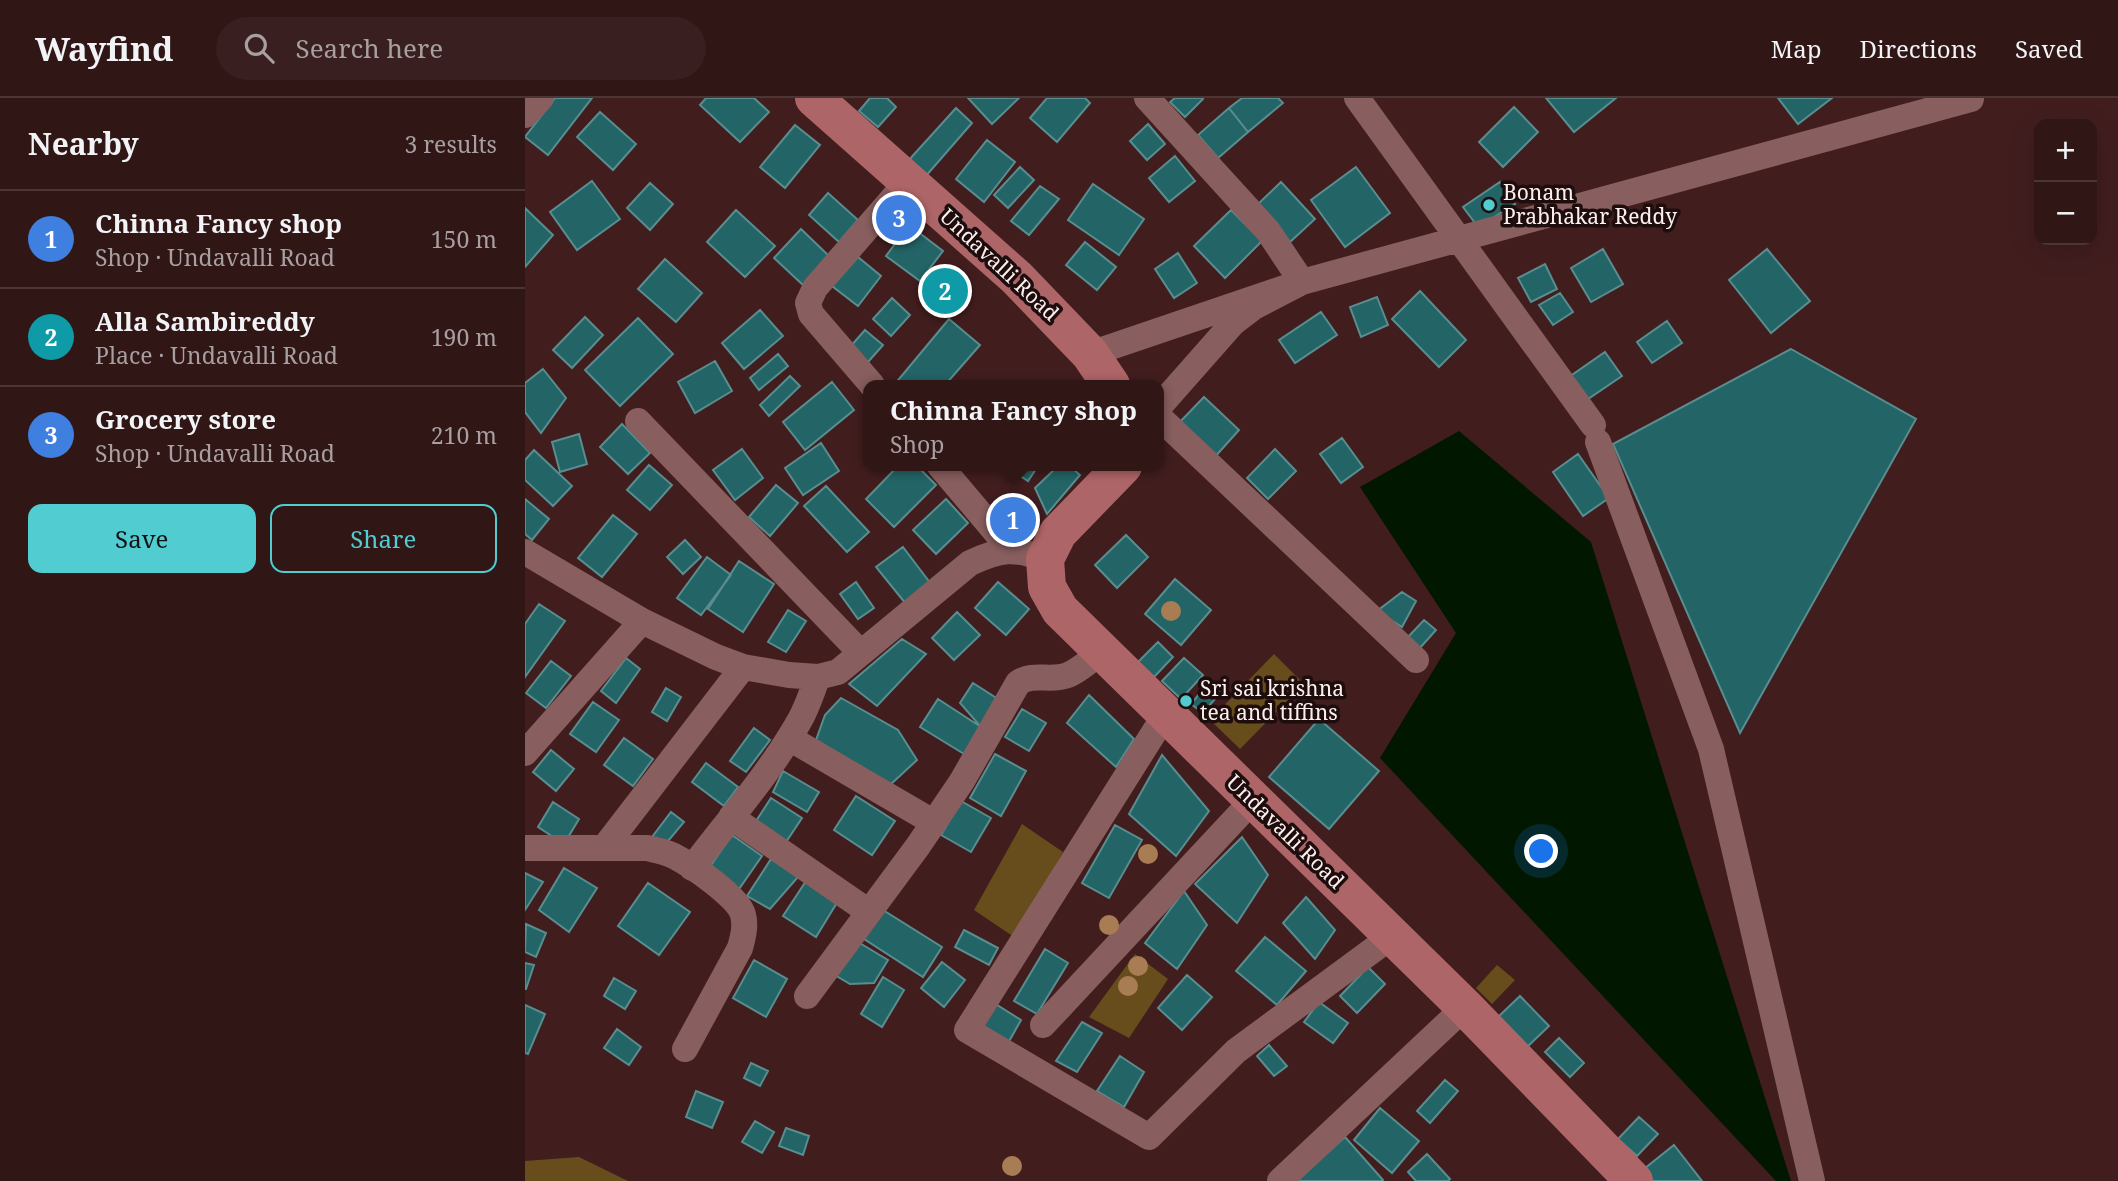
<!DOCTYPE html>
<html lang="en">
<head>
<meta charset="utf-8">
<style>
	:root { --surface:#311616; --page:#391f1f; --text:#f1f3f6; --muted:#a89fa1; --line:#4c3535; --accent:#51ccd1 }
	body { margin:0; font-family:"Noto Serif",serif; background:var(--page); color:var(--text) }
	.controls { position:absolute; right:21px; top:21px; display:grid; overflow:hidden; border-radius:14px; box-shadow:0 7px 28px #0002 }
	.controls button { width:63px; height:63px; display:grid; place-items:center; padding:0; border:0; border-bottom:2px solid var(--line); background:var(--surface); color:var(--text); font:35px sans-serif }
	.you { position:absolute; left:1017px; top:754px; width:24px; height:24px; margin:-18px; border:5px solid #fff; border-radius:50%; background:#1a73e8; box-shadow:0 0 0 10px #1a73e833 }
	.badge { display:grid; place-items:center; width:46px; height:46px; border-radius:50%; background:var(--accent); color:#fff; font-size:23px; font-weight:700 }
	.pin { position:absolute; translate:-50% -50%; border:4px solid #fff; box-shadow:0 2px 7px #0006 }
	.popup { position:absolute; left:338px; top:282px; width:301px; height:91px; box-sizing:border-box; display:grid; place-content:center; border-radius:14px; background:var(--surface); filter:drop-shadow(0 2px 5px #0005); font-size:23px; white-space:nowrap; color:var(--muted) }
	.popup b { font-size:26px; color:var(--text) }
	.popup::after { content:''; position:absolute; left:50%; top:100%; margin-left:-14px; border:14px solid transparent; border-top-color:var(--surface) }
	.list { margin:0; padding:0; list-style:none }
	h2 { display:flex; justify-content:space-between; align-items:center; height:91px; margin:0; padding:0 28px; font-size:30px }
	h2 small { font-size:23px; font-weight:400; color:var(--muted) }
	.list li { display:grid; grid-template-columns:46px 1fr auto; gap:21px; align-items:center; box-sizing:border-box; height:98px; padding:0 28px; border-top:2px solid var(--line) }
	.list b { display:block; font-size:26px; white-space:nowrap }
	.list p { margin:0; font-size:23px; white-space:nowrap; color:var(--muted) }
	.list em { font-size:23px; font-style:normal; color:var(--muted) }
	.actions { display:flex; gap:14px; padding:21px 28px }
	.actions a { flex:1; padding:16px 0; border:2px solid var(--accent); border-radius:14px; text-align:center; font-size:24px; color:var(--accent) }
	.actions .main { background:var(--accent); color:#111 }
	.icon { flex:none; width:38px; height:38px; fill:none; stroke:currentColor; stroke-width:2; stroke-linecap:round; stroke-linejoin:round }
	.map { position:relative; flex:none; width:1593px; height:1083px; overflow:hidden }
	header { display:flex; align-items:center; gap:42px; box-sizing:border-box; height:98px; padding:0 35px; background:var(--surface); border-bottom:2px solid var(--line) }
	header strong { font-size:33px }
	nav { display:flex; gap:38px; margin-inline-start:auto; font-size:24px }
	.search { width:490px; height:63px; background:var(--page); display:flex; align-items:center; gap:18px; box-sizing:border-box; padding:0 24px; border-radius:38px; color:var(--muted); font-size:26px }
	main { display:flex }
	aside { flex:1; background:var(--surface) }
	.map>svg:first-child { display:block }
	.green { fill:#674c1c }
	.water { fill:#021700 }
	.building { fill:#236466; stroke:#598d8f; stroke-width:2 }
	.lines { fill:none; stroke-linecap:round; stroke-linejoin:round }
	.street { stroke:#885e5e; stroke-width:26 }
	.primary { stroke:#ae6567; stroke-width:38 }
	.tree { fill:#a87d53 }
	.poi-dot { fill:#51ccd1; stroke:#1d0d0d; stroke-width:2.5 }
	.labels { text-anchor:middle; stroke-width:7; stroke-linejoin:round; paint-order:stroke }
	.poi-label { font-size:21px; fill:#feefef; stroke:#1d0d0d; text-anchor:start }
	.street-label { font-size:21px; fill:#feefef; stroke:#1d0d0d }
</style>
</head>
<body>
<header>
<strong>Wayfind</strong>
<div class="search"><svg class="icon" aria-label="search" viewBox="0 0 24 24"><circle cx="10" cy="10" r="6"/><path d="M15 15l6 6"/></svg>Search here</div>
<nav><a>Map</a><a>Directions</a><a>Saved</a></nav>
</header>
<main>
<aside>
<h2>Nearby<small>3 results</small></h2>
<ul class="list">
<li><span class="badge" style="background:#3f7fe0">1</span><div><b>Chinna Fancy shop</b><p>Shop · Undavalli Road</p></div><em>150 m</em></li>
<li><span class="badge" style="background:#0f9aa8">2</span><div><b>Alla Sambireddy</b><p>Place · Undavalli Road</p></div><em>190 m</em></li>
<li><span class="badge" style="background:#3f7fe0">3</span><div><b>Grocery store</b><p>Shop · Undavalli Road</p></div><em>210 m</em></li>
</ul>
<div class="actions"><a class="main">Save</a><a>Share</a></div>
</aside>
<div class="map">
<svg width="1593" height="1083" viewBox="0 0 1593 1083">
	<rect width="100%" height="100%" fill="#411d1e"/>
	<path class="green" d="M749 556 779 586 715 651 685 622Z
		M497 726 538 754 489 839 449 812Z
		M610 856 643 881 604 940 564 919Z
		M972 867 990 882 967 906 951 890Z
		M54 1059 103 1083H0V1063Z"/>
	<path class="water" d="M934 333 1066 444 1266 1083H1251L855 660 931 535 835 389Z"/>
	<path class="building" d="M30 0H67L23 57 0 39Z
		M181 0H229L244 14 215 44 175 7Z
		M345 0H362L371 9 353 29 334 13Z
		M443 0H494L467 26Z
		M522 0H560L565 5 532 44 505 20Z
		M650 0H677L678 1 660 19 645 4Z
		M717 0H753L758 5 723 34 704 10Z
		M1021 0H1091L1049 34Z
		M1253 0H1307L1273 26Z
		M989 9 1013 34 978 69 954 44Z
		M431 10 447 25 400 79 383 63Z
		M704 10 723 34 693 60 673 37Z
		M75 14 111 46 88 72 52 39Z
		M623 26 640 46 622 62 605 43Z
		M270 27 295 47 260 90 235 69Z
		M462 42 490 64 459 104 431 81Z
		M650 58 670 83 644 104 624 80Z
		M495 69 509 82 483 110 469 97Z
		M831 69 865 115 820 149 786 102Z
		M67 83 95 121 52 152 25 114Z
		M756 84 790 121 765 144 732 107Z
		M975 84 990 106 953 129 938 109Z
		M125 85 148 106 125 132 102 110Z
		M568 86 619 121 594 157 543 122Z
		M515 88 534 101 504 137 486 123Z
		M303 95 333 122 314 144 284 117Z
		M0 110 28 137 0 169Z
		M211 112 250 148 220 179 182 144Z
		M706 112 737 143 700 180 669 148Z
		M384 127 418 153 395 183 361 158Z
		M276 131 305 159 278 187 249 160Z
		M560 144 591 169 572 192 541 167Z
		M1078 151 1098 186 1066 204 1046 170Z
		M1242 151 1285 203 1246 235 1204 182Z
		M653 155 672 185 649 200 630 171Z
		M333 159 356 178 333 208 307 188Z
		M140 161 177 195 151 224 113 191Z
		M1020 166 1032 191 1006 204 993 180Z
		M423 174 439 187 418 212 401 198Z
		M895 193 941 242 914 269 867 221Z
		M1035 195 1048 214 1028 227 1014 207Z
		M852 199 863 227 836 239 825 209Z
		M367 200 385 217 366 238 348 221Z
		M235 212 258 238 219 271 197 245Z
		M796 214 812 237 770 265 754 242Z
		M60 219 78 237 47 270 28 252Z
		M113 220 148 256 95 308 60 272Z
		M424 221 455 247 420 287H369Z
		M1142 223 1157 245 1127 265 1112 244Z
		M340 232 358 247 343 264 325 249Z
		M1266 251 1391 321 1215 635 1088 346Z
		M1080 254 1097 278 1060 303 1044 279Z
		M253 256 263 268 234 292 225 280Z
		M190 263 207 293 170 315 153 284Z
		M18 271 41 300 16 335 0 314V285Z
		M265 278 275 288 244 318 235 307Z
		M307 284 329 312 280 352 258 324Z
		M679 299 714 332 688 361 652 327Z
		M97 326 125 355 103 376 75 349Z
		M54 336 62 366 35 374 27 344Z
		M817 340 838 369 816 385 795 356Z
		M296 345 314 373 278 397 260 370Z
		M217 351 238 380 210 402 188 372Z
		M750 351 771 373 743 401 722 380Z
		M9 352 47 388 28 408 0 382V362Z
		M1053 356 1084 400 1058 418 1028 374Z
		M124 367 147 387 125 412 102 392Z
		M373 368H392L411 387 369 429 341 401Z
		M480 368H513L503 383Z
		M533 368H545L555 377 522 416 510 390Z
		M251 387 273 405 245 438 224 419Z
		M301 388 344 434 322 454 279 408Z
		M0 401 24 421 7 442 0 436Z
		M421 401 443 425 411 456 388 432Z
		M501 402 513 422 491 446 476 421Z
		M88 417 112 436 77 479 53 460Z
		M601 437 623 459 592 490 570 467Z
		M160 442 176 459 158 476 142 459Z
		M378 449 406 486 381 506 351 469Z
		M182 459 206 477 176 517 152 500Z
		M214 463 249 486 218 534 183 511Z
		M650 481 686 512 656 547 620 516Z
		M331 484 349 510 333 521 315 496Z
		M473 484 504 511 481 537 450 510Z
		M877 494 891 503 877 529 852 513Z
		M14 506 40 523 0 579V526Z
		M263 512 281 523 261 554 243 544Z
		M432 514 455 537 429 562 407 540Z
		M899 522 911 532 894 551 882 540Z
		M377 541 401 556 352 608 324 586Z
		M633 544 648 559 629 579 613 564Z
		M101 560 115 571 91 605 76 593Z
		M659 560 678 577 656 601 637 583Z
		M26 563 46 578 21 610 1 595Z
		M684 584 696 594 678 615 666 606Z
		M448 585 473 601 456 629 435 605Z
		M141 590 156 599 142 623 127 614Z
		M564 597 609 641 591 669 542 625Z
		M316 600 373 632 392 662 365 687 291 642 300 617Z
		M413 601 456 629 439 656 395 629Z
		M68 604 94 622 71 654 45 636Z
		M497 611 521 625 504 653 480 639Z
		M794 621 854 673 804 731 744 679Z
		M229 630 245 642 221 674 205 663Z
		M99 640 128 661 108 688 79 667Z
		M26 652 49 671 31 693 8 674Z
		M470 656 501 673 476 718 445 700Z
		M637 657 684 713 651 758 604 716Z
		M181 665 213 689 199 708 167 684Z
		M258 673 294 694 282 714 248 694Z
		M331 698 370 723 347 757 309 732Z
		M246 700 277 720 261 744 231 723Z
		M436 703 466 720 446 754 416 737Z
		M28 704 54 721 39 746 13 729Z
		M146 714 159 724 139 748 127 739Z
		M590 727 617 742 584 800 557 785Z
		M207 737 237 758 214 791 184 770Z
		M717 739 743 777 712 825 670 786Z
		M246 761 273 779 245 811 222 798Z
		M39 770 72 790 44 834 14 812Z
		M0 775 18 784 0 812Z
		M281 783 313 803 291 839 258 818Z
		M123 785 165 814 134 857 93 828Z
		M659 793 682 827 652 871 620 845Z
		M781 799 810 832 790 861 758 825Z
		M358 812 417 849 398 879 339 841Z
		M1 826 21 835 11 859 0 854Z
		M439 832 473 850 464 867 430 849Z
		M740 839 781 873 752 907 711 873Z
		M333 844 363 862 349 885 325 886 308 876Z
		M520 851 543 865 512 916 489 903Z
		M229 862 262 881 241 919 208 900Z
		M417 864 440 882 419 909 396 890Z
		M0 865 9 867 1 891H0Z
		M843 869 860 886 832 915 815 898Z
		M662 877 687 899 657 932 633 910Z
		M358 879 379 892 357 929 336 916Z
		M89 880 111 893 100 911 79 898Z
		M995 898 1024 928 1001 950 972 920Z
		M794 904 823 925 808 945 779 924Z
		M469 905 496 922 482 947 455 933Z
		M0 907 20 916 3 956 0 955Z
		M557 924 577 935 552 974 531 963Z
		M92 931 116 949 104 967 79 950Z
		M1034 940 1059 965 1045 979 1020 954Z
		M744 947 762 968 749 978 732 958Z
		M595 958 619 974 599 1009 572 993Z
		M226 965 243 973 235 988 219 980Z
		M920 982 933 993 905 1025 892 1013Z
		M171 993 198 1004 187 1030 161 1019Z
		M855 1010 894 1043 867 1075 829 1042Z
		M1114 1019 1133 1036 1112 1058 1093 1041Z
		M230 1023 249 1034 237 1055 217 1044Z
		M261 1030 284 1038 278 1057 254 1048Z
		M820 1039 858 1082 857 1083H771Z
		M1149 1047 1177 1083H1128L1119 1071Z
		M902 1056 925 1081 923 1083H891L883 1074Z"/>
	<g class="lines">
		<path class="street" d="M832 0 1068 327
			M0 17 16 0
			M565 256 777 184 743 133 622 0
			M347 287 286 216 283 205 290 190 383 83
			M633 310 708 225 729 209 777 184 1446 1
			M633 318 891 562
			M113 323 336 555
			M1073 344 1186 651 1287 1083
			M415 368 486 452
			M0 454 117 523 191 559 218 569 264 577 293 579 313 574 445 465C475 451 489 449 520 461
			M640 617 442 932 624 1039 711 953 867 838
			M264 640 408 724
			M0 655 117 523
			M206 719 344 814
			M0 750H122C131 752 141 754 149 758 166 767 214 799 218 817 221 828 218 839 215 850L160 951
			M79 750 218 569
			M167 770C204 721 246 674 276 620 283 607 287 593 293 579
			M282 898 393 748 437 683 493 585C508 574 526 584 543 577 555 572 566 561 577 554
			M518 927 728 702
			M755 1083 940 909"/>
		<path class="primary" d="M289 0 492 180 565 256 586 287
			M598 368 533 435 520 461 522 489 535 512 940 909 1109 1083"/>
	</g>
	<g class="tree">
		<circle cx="646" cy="513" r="10"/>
		<circle cx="623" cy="756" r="10"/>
		<circle cx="584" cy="827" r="10"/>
		<circle cx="613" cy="868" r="10"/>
		<circle cx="603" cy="888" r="10"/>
		<circle cx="487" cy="1068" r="10"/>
	</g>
	<g class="poi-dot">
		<circle cx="964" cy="107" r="7"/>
		<circle cx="661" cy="603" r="7"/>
	</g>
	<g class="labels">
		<g class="poi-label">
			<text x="978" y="102">Bonam<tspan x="978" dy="24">Prabhakar Reddy</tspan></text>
			<text x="675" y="598">Sri sai krishna<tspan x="675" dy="24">tea and tiffins</tspan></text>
		</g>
		<g class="street-label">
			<text transform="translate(474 167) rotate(43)" y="7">Undavalli Road</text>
			<text transform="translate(760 734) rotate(44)" y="7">Undavalli Road</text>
		</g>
	</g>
</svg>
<div class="controls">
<button>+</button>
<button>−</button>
</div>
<div class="you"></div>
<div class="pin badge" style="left:488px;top:422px;background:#3f7fe0">1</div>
<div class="popup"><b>Chinna Fancy shop</b>Shop</div>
<div class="pin badge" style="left:420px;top:193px;background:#0f9aa8">2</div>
<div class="pin badge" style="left:374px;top:120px;background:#3f7fe0">3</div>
</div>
</main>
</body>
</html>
